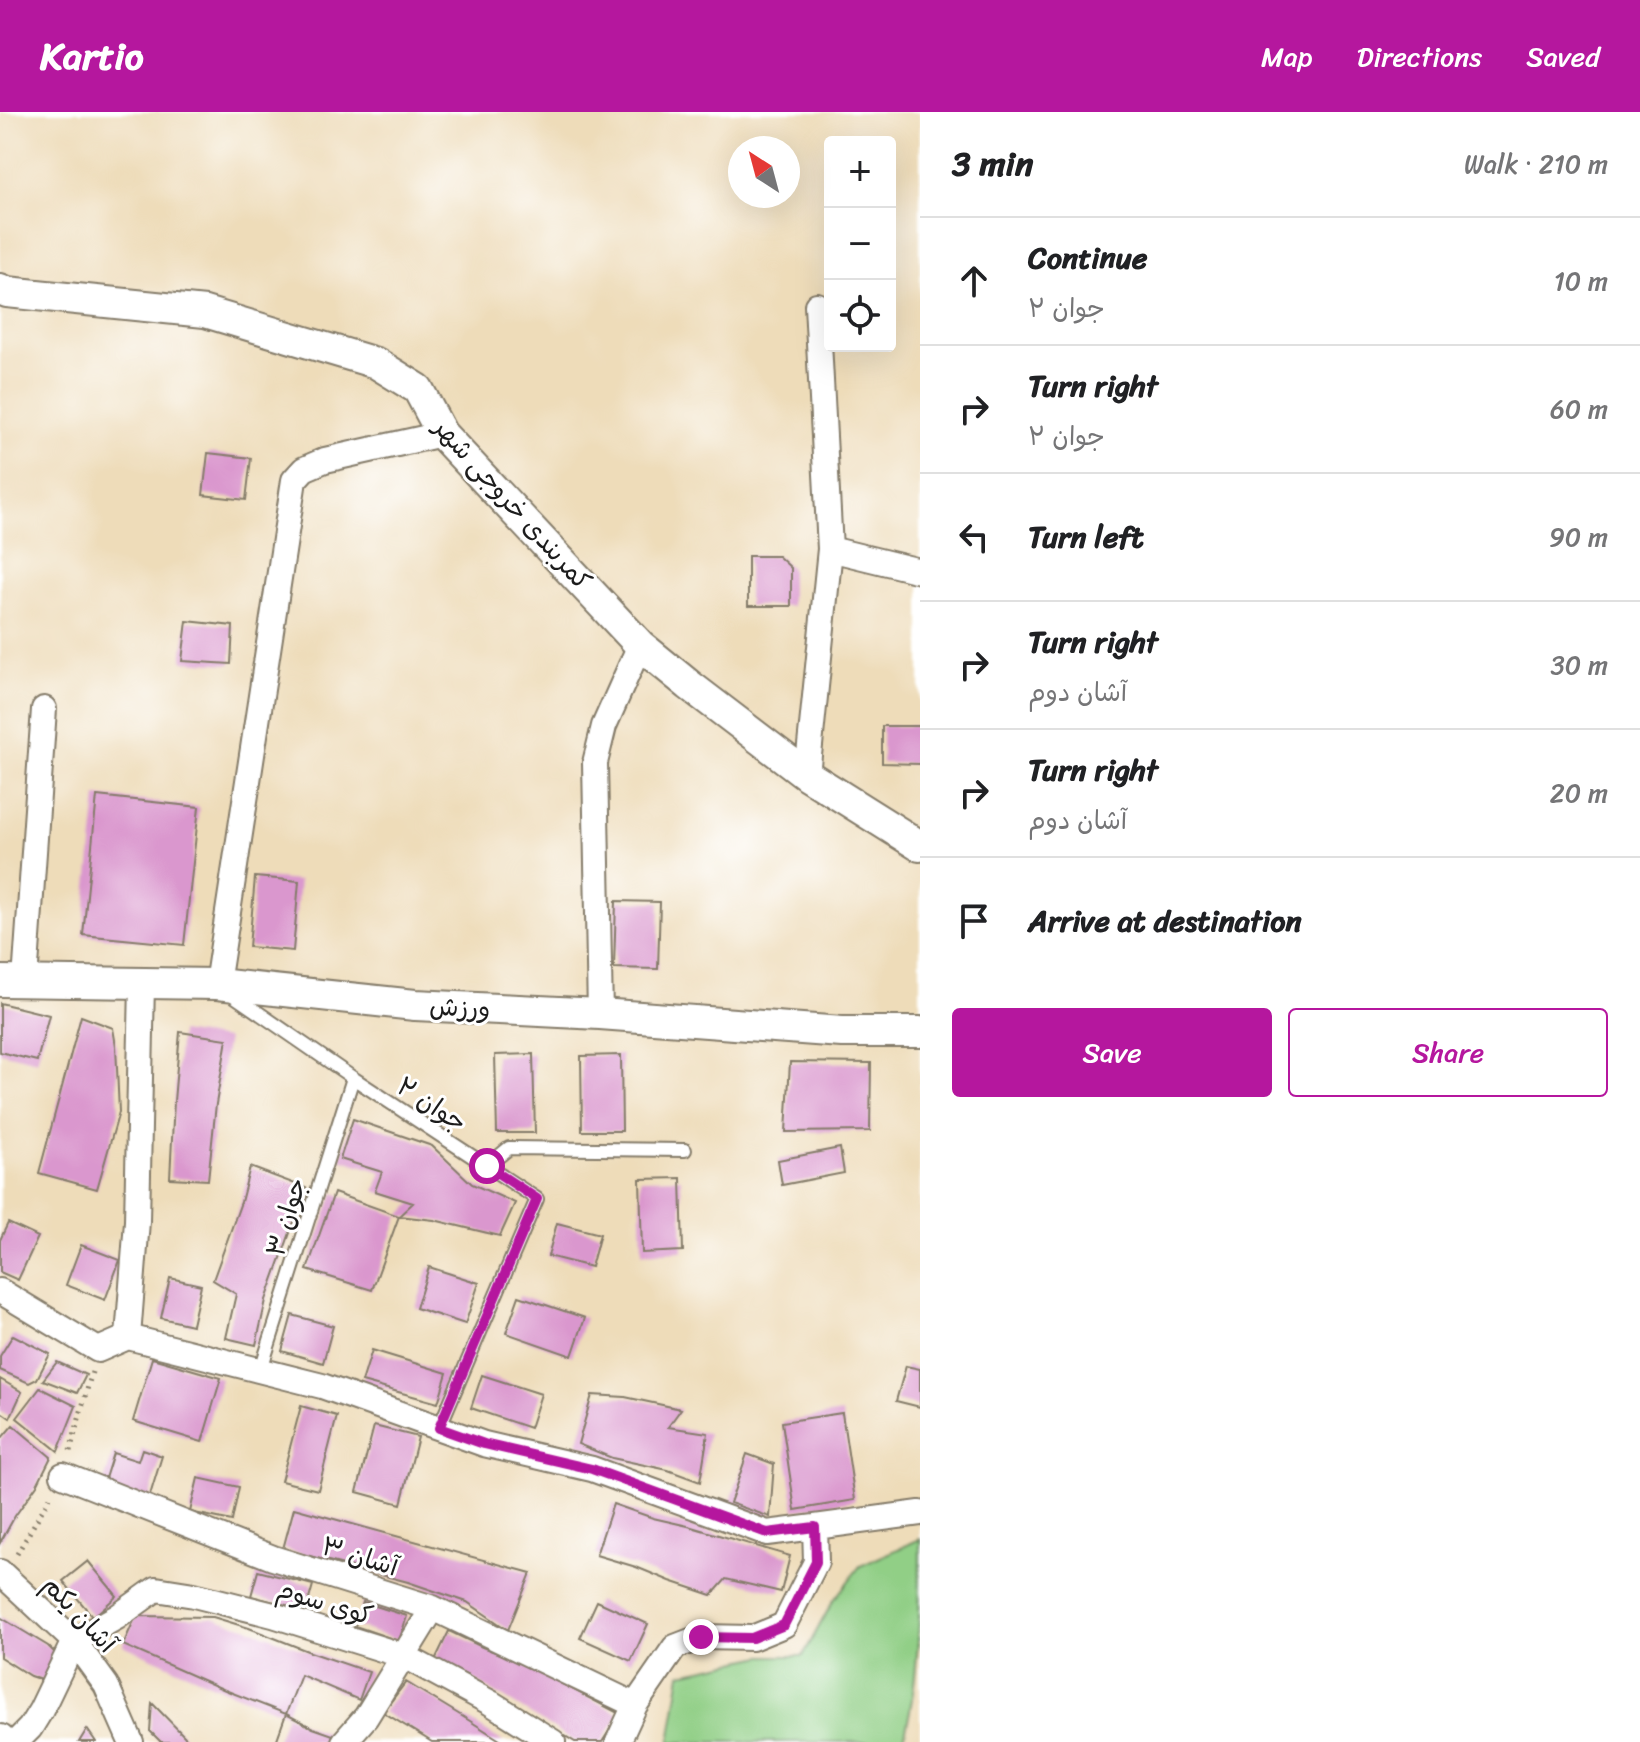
<!DOCTYPE html>
<html lang="en">
<head>
<meta charset="utf-8">
<style>
	:root { --surface:#fff; --page:#f2f2f2; --text:#202124; --muted:#757577; --line:#e0e0e0; --accent:#b5179e }
	body { margin:0; font-family:Sriracha,"Playpen Sans Arabic",sans-serif; background:var(--page); color:var(--text) }
	.controls { position:absolute; right:24px; top:24px; display:grid; overflow:hidden; border-radius:8px; box-shadow:0 8px 32px #0002 }
	.controls button { width:72px; height:72px; display:grid; place-items:center; padding:0; border:0; border-bottom:2px solid var(--line); background:var(--surface); color:var(--text); font:40px sans-serif }
	.compass { position:absolute; left:728px; top:24px; width:72px; height:72px; border-radius:50%; background:var(--surface); box-shadow:0 8px 32px #0002; rotate:324deg }
	.stop { position:absolute; width:24px; height:24px; margin:-18px; border:6px solid #b5179e; border-radius:50%; background:#fff }
	.stop.end { background:#b5179e; border-color:#fff; box-shadow:0 2px 8px #0008 }
	.list { margin:0; padding:0; list-style:none }
	h2 { display:flex; justify-content:space-between; align-items:center; height:104px; margin:0; padding:0 32px; font-size:34px }
	h2 small { font-size:26px; font-weight:400; color:var(--muted) }
	.list li { display:grid; grid-template-columns:52px 1fr auto; gap:24px; align-items:center; box-sizing:border-box; height:128px; padding:0 32px; border-top:2px solid var(--line) }
	.list b { display:block; font-size:30px; white-space:nowrap }
	.list p { margin:0; font-size:26px; white-space:nowrap; color:var(--muted) }
	.list em { font-size:26px; font-style:normal; color:var(--muted) }
	.actions { display:flex; gap:16px; padding:24px 32px }
	.actions a { flex:1; padding:18px 0; border:2px solid var(--accent); border-radius:8px; text-align:center; font-size:28px; color:var(--accent) }
	.actions .main { background:var(--accent); color:#fff }
	.icon { flex:none; width:44px; height:44px; fill:none; stroke:currentColor; stroke-width:2; stroke-linecap:round; stroke-linejoin:round }
	.map { position:relative; flex:none; width:920px; height:1630px; overflow:hidden }
	header { display:flex; align-items:center; gap:48px; box-sizing:border-box; height:112px; padding:0 40px; background:var(--accent); color:#fff }
	header strong { font-size:38px }
	nav { display:flex; gap:44px; margin-inline-start:auto; font-size:28px }
	main { display:flex }
	aside { flex:1; background:var(--surface) }
	.map>svg:first-child { display:block }
	.green { fill:#91cf86; stroke:#567651; stroke-width:2 }
	.building { fill:#da97ce }
	.lines { fill:none; stroke-linecap:round; stroke-linejoin:round }
	.service-casing { stroke:#857c6a; stroke-width:16 }
	.minor-casing { stroke:#857c6a; stroke-width:28 }
	.tertiary-casing { stroke:#857c6a; stroke-width:34 }
	.path { stroke:#857c6a; stroke-width:5; stroke-dasharray:2 6; stroke-linecap:butt }
	.service { stroke:#fff; stroke-width:12 }
	.minor { stroke:#fff; stroke-width:24 }
	.tertiary { stroke:#fff; stroke-width:30 }
	.route { stroke:#b5179e; stroke-width:10 }
	.labels { text-anchor:middle; stroke-width:6; stroke-linejoin:round; paint-order:stroke }
	.street-label { font-size:26px; fill:#1c1c1c; stroke:#fff }
</style>
</head>
<body>
<header>
<strong>Kartio</strong>
<nav><a>Map</a><a>Directions</a><a>Saved</a></nav>
</header>
<main>
<div class="map">
<svg width="920" height="1630" viewBox="0 0 920 1630">
	<rect width="100%" height="100%" fill="#fff"/>
	<filter id="ink" filterUnits="userSpaceOnUse"><feTurbulence type="fractalNoise" baseFrequency=".0125" numOctaves="2"/><feDisplacementMap in="SourceGraphic" scale="16" xChannelSelector="R" yChannelSelector="G"/><feConvolveMatrix kernelMatrix="1 2 1 2 8 2 1 2 1" color-interpolation-filters="sRGB"/></filter>
	<filter id="wash" filterUnits="userSpaceOnUse"><feTurbulence type="fractalNoise" baseFrequency=".006" numOctaves="4" result="noise"/><feDisplacementMap in="SourceGraphic" scale="32" xChannelSelector="R" yChannelSelector="G"/><feGaussianBlur stdDeviation="1.8" result="paint"/><feColorMatrix in="noise" values="0 0 0 0 0 0 0 0 0 0 0 0 0 0 0 0 0 1.4 0 .05"/><feComposite in="paint" operator="in"/></filter>
	<g filter="url(#wash)">
		<rect width="100%" height="100%" fill="#eedcb9"/>
		<path class="green" d="M920 1427C920 1494 920 1567 903 1630H670L681 1561 763 1544H803L833 1489 860 1454Z"/>
		<g id="blocks">
			<path class="building" d="M208 341 251 346 246 388 203 383Z
				M748 444H778L791 456V494H748Z
				M187 509 233 514 231 552 182 549Z
				M882 614H920V652L882 651Z
				M97 684 199 695 184 833 83 823Z
				M255 765 299 769 293 839 249 835Z
				M616 789 660 790 658 857 614 856Z
				M0 891 49 903 37 949 0 940Z
				M81 904 113 916 116 934 119 1000 97 1077 39 1061Z
				M180 920 227 927 216 992 208 1068 170 1066 174 989Z
				M533 942 535 1021H497L495 943Z
				M621 943 622 1019H582L581 944Z
				M790 950 871 951 870 1019 786 1020Z
				M353 1007 432 1034 472 1072 515 1091 500 1124 434 1108 399 1104 413 1091 375 1079 382 1060 340 1047Z
				M840 1036 844 1061 782 1073 778 1048Z
				M250 1055 306 1076 266 1188 256 1233 226 1226 236 1182 213 1168 241 1090Z
				M681 1066 683 1139 642 1141 640 1067Z
				M334 1081 399 1104 372 1178 307 1158Z
				M8 1111 38 1125 18 1168 0 1160V1128Z
				M557 1111 600 1122 591 1155 548 1144Z
				M81 1133 120 1148 105 1188 66 1173Z
				M429 1155 479 1171 465 1212 416 1196Z
				M170 1166 201 1173 192 1213 161 1206Z
				M519 1184 585 1206 572 1244 506 1221Z
				M292 1203 333 1214 323 1251 282 1239Z
				M13 1223 50 1242 37 1267 29 1271 0 1258V1244Z
				M372 1238 447 1261 438 1291 362 1270Z
				M152 1246 221 1266 202 1330 133 1309Z
				M57 1250 86 1263 77 1281 43 1268Z
				M906 1254 920 1257V1295L896 1289Z
				M482 1263 541 1282 530 1316 471 1296Z
				M0 1267 22 1280 10 1306 0 1299Z
				M40 1276 76 1294 58 1339 17 1306Z
				M592 1283 625 1285 681 1297 668 1315 708 1321 700 1370 668 1358 612 1346 578 1332Z
				M301 1294 337 1304 318 1378 281 1369Z
				M842 1301 855 1388 795 1398 782 1310Z
				M13 1313 51 1345 37 1373 15 1404 0 1431V1328Z
				M374 1314 418 1325 401 1392 357 1380Z
				M142 1337 162 1344 147 1393 101 1379 113 1341 138 1349Z
				M747 1342 774 1352 770 1405 730 1391Z
				M198 1366 239 1375 232 1409 190 1400Z
				M613 1392 653 1406 688 1414 790 1444 781 1480 726 1467 712 1483 670 1469 636 1455 596 1443Z
				M294 1396 531 1461 508 1518 467 1490 408 1470 283 1437Z
				M88 1449 117 1484 93 1505 63 1469Z
				M258 1459 313 1473 306 1498 251 1484Z
				M597 1489 648 1512 631 1549 580 1526Z
				M363 1490 407 1504 399 1529 355 1514Z
				M136 1504 213 1505 249 1516 310 1540 369 1560 359 1588 301 1563 286 1602 225 1578 123 1533Z
				M0 1505 48 1534 64 1550 51 1571 30 1564 0 1545Z
				M449 1519 482 1535 518 1549 620 1602 602 1630H575L468 1564 435 1548Z
				M406 1570 470 1609 503 1630H432L383 1600Z
				M152 1591 190 1630H161L150 1619Z
				M286 1602 313 1616 336 1624 333 1630H276Z
				M87 1617 96 1630H79Z"/>
		</g>
	</g>
	<g filter="url(#ink)">
		<use href="#blocks" fill-opacity="0" stroke="#857c6a" stroke-width="2"/>
		<g class="lines">
			<g class="service-casing">
				<path id="service" d="M230 881 353 966 537 1087 439 1316
					M487 1054 509 1036 685 1038
					M261 1257 353 966"/>
			</g>
			<g class="minor-casing">
				<path id="minor" d="M830 437 920 459
					M807 663 830 437 817 193
					M25 869 44 597
					M142 871 137 1109 128 1225 322 1274 484 1332 592 1357 767 1421 815 1415
					M217 872 294 368 304 357 325 348 442 322
					M600 902 595 651 604 614 640 533
					M0 1179 98 1238 128 1225
					M63 1363 273 1446 433 1496 635 1593
					M0 1460 74 1529 106 1573 131 1630
					M16 1630 30 1616 41 1598 74 1529 117 1505 156 1477 194 1483 273 1503 404 1544 491 1591 553 1630
					M344 1630 366 1605 433 1496
					M618 1630 635 1593 675 1535 701 1525 752 1526 784 1513 816 1450 815 1415 920 1401"/>
			</g>
			<g class="tertiary-casing">
				<path id="tertiary" d="M0 177 7 180 205 200 376 251 418 277 442 322 640 533 689 573 807 663 920 734
					M0 869 217 872 415 893 600 902 842 920H920
					M0 1628 2 1630"/>
			</g>
			<path class="path" d="M70 1339 92 1260
				M17 1442 50 1385"/>
			<use href="#service" class="service"/>
			<use href="#minor" class="minor"/>
			<use href="#tertiary" class="tertiary"/>
		</g>
	</g>
	<g class="lines" filter="url(#ink)">
		<path class="route" d="M487 1054 537 1087 439 1316 484 1332 592 1357 767 1421 815 1415 816 1450 784 1513 752 1526 701 1525"/>
	</g>
	<g class="labels">
		<g class="street-label">
			<text transform="translate(513 392) rotate(48)" y="9">کمربندی خروجی شهر</text>
			<text transform="translate(460 895) rotate(3)" y="9">ورزش</text>
			<text transform="translate(432 992) rotate(33)" y="9">جوان ۲</text>
			<text transform="translate(286 1105) rotate(-73)" y="9">جوان ۳</text>
			<text transform="translate(360 1444) rotate(17)" y="9">آشان ۳</text>
			<text transform="translate(325 1490) rotate(17)" y="9">کوی سوم</text>
			<text transform="translate(80 1502) rotate(47)" y="9">آشان یکم</text>
		</g>
	</g>
</svg>
<div class="controls">
<button>+</button>
<button>−</button>
<button><svg class="icon" aria-label="locate" viewBox="0 0 24 24"><circle cx="12" cy="12" r="6"/><path d="M12 2v4M12 18v4M2 12h4M18 12h4"/></svg></button>
</div>
<svg class="compass" viewBox="-18 -18 36 36"><path d="M0-13l5 13h-10z" fill="#e53935"/><path d="M0 13l5-13h-10z" fill="#757577"/></svg>
<div class="stop" style="left:487px;top:1054px"></div>
<div class="stop end" style="left:701px;top:1525px"></div>
</div>
<aside>
<h2>3 min<small>Walk · 210 m</small></h2>
<ul class="list">
<li><svg class="icon" aria-label="ahead" viewBox="0 0 24 24"><path d="M12 20V5M6 11l6-6 6 6"/></svg><div><b>Continue</b><p>جوان ۲</p></div><em>10 m</em></li>
<li><svg class="icon" aria-label="right" viewBox="0 0 24 24"><path d="M7 20v-9h11M14 6l5 5-5 5"/></svg><div><b>Turn right</b><p>جوان ۲</p></div><em>60 m</em></li>
<li><svg class="icon" aria-label="left" viewBox="0 0 24 24"><path d="M17 20v-9H6M10 6l-5 5 5 5"/></svg><div><b>Turn left</b></div><em>90 m</em></li>
<li><svg class="icon" aria-label="right" viewBox="0 0 24 24"><path d="M7 20v-9h11M14 6l5 5-5 5"/></svg><div><b>Turn right</b><p>آشان دوم</p></div><em>30 m</em></li>
<li><svg class="icon" aria-label="right" viewBox="0 0 24 24"><path d="M7 20v-9h11M14 6l5 5-5 5"/></svg><div><b>Turn right</b><p>آشان دوم</p></div><em>20 m</em></li>
<li><svg class="icon" aria-label="arrive" viewBox="0 0 24 24"><path d="M6 21V4h12l-3 4 3 4H6"/></svg><div><b>Arrive at destination</b></div></li>
</ul>
<div class="actions"><a class="main">Save</a><a>Share</a></div>
</aside>
</main>
</body>
</html>
